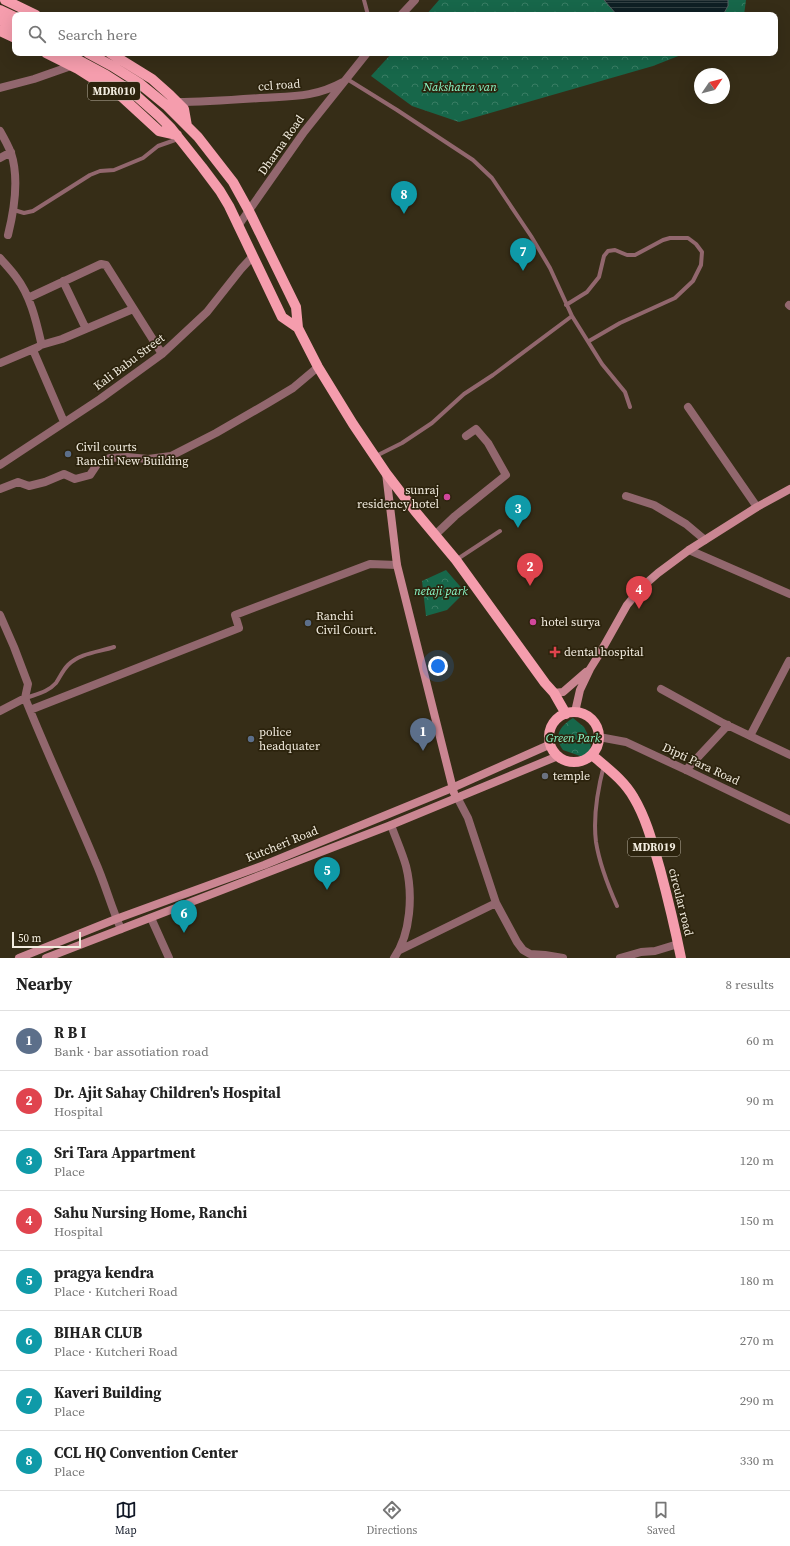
<!DOCTYPE html>
<html lang="en">
<head>
<meta charset="utf-8">
<style>
	:root { --surface:#fff; --page:#f6f6f6; --text:#222; --muted:#767676; --line:#e0e0e0; --accent:#111827 }
	body { margin:0; font-family:"Source Serif 4",serif; background:var(--page); color:var(--text) }
	.compass { position:absolute; left:694px; top:68px; width:36px; height:36px; border-radius:50%; background:var(--surface); box-shadow:0 4px 16px #0002; rotate:55deg }
	.scale { position:absolute; left:12px; bottom:10px; width:69px; box-sizing:border-box; padding-left:4px; border:2px solid #f2ecdf; border-top:0; font-size:11px; line-height:14px; white-space:nowrap; color:#f2ecdf; -webkit-text-stroke:3px #2c230d; paint-order:stroke }
	.you { position:absolute; left:438px; top:666px; width:14px; height:14px; margin:-10px; border:3px solid #fff; border-radius:50%; background:#1a73e8; box-shadow:0 0 0 6px #1a73e833 }
	.badge { display:grid; place-items:center; width:26px; height:26px; border-radius:50%; background:var(--accent); color:#fff; font-size:13px; font-weight:700 }
	.pin { position:absolute; translate:-50% -33px; filter:drop-shadow(0 1px 2px #0008) }
	.pin::after { content:''; position:absolute; top:21px; width:14px; height:12px; background:inherit; clip-path:polygon(0 0,100% 0,50% 100%) }
	.list { margin:0; padding:0; list-style:none }
	h2 { display:flex; justify-content:space-between; align-items:center; height:52px; margin:0; padding:0 16px; font-size:17px }
	h2 small { font-size:13px; font-weight:400; color:var(--muted) }
	.list li { display:grid; grid-template-columns:26px 1fr auto; gap:12px; align-items:center; box-sizing:border-box; height:60px; padding:0 16px; border-top:1px solid var(--line) }
	.list b { display:block; font-size:15px; white-space:nowrap }
	.list p { margin:0; font-size:13px; white-space:nowrap; color:var(--muted) }
	.list em { font-size:13px; font-style:normal; color:var(--muted) }
	.icon { flex:none; width:22px; height:22px; fill:none; stroke:currentColor; stroke-width:2; stroke-linecap:round; stroke-linejoin:round }
	.map { position:relative; flex:none; width:790px; height:958px; overflow:hidden }
	.search { position:absolute; background:var(--surface); box-shadow:0 4px 16px #0002; left:12px; right:12px; top:12px; height:44px; display:flex; align-items:center; gap:10px; box-sizing:border-box; padding:0 14px; border-radius:8px; color:var(--muted); font-size:15px }
	.sheet { height:532px; background:var(--surface) }
	nav { display:flex; justify-content:space-around; align-items:center; box-sizing:border-box; height:56px; border-top:1px solid var(--line); background:var(--surface); font-size:11px; color:var(--muted) }
	nav a { display:grid; justify-items:center; gap:2px }
	nav .on { color:var(--accent) }
	.map>svg:first-child { display:block }
	.park { fill:url(#park-crowns) }
	.water { fill:url(#water-rules); stroke:#525c5c }
	.lines { fill:none; stroke-linecap:round; stroke-linejoin:round }
	.service { stroke:#92676e; stroke-width:4 }
	.minor { stroke:#92676e; stroke-width:8 }
	.tertiary { stroke:#92676e; stroke-width:8 }
	.secondary { stroke:#ca8692; stroke-width:8 }
	.primary { stroke:#f59dad; stroke-width:10 }
	.service-dot { fill:#5c6f8a; stroke:#2c230d; stroke-width:1.5 }
	.hotel-dot { fill:#d1479c; stroke:#2c230d; stroke-width:1.5 }
	.health-dot { fill:#e0444e; stroke:#2c230d; stroke-width:1.5 }
	.worship-dot { fill:#6b7280; stroke:#2c230d; stroke-width:1.5 }
	.labels { text-anchor:middle; stroke-width:3.5; stroke-linejoin:round; paint-order:stroke }
	.shield { fill:#2c230d; stroke:#b7b0a0; stroke-width:1 }
	.shield-label { font-size:11px; font-weight:bold; fill:#f2ecdf }
	.street-label { font-size:12px; fill:#f2ecdf; stroke:#2c230d }
	.park-label { font-size:12px; font-style:italic; fill:#8bfaca; stroke:#2c230d }
	.poi-label { font-size:12px; fill:#f2ecdf; stroke:#2c230d; text-anchor:start }
</style>
</head>
<body>
<div class="map">
<svg width="790" height="958" viewBox="0 0 790 958">
	<defs>
		<pattern id="park-crowns" width="20" height="18" patternUnits="userSpaceOnUse"><rect width="20" height="18" fill="#17674a"/><path d="M2 6a3 3 0 1 1 6 0M12 15a3 3 0 1 1 6 0" fill="none" stroke="#397d64"/></pattern>
		<pattern id="water-rules" width="6" height="5" patternUnits="userSpaceOnUse"><rect width="6" height="5" fill="#0e1f24"/><path d="M0 2.5h6" fill="none" stroke="#324043"/></pattern>
	</defs>
	<rect width="100%" height="100%" fill="#362d17"/>
	<path class="park" d="M439 0H746L744 15H426Z
		M392 53H686L653 66 459 122 412 106 371 76Z
		M446 570 465 592 447 610 426 616 422 581Z
		M573 718 584 727 591 741 590 753 583 757 563 750C553 736 560 726 573 718Z"/>
	<path class="water" d="M604 0H728V6L723 15H617Z"/>
	<g class="lines">
		<path class="service" d="M364 0 368 15
			M347 79 397 110 473 160 492 178 531 236 550 268 572 316 602 364 625 392 630 407
			M14 210 24 213 33 211 90 175 100 171 114 170 143 158 158 146 178 139
			M566 305 587 292 599 277 604 256 608 251 615 250 627 255H635L663 240 670 238H688L696 244 702 252 701 265 693 281 675 298 620 323 589 341
			M376 456 402 443 432 423 464 394 493 375 572 316
			M456 560 500 531
			M26 698C37 694 48 692 56 683 60 677 63 670 68 665 80 653 99 652 114 647
			M604 765C598 788 593 818 596 842 599 861 609 888 617 906"/>
		<path class="minor" d="M0 88 34 79 71 66
			M0 131C4 138 8 145 11 153 19 177 14 211 8 235
			M0 158 11 152
			M0 258C5 264 11 270 16 277 30 295 36 320 41 342V345L38 347 0 363
			M63 281 86 329
			M28 298 101 264 106 265 162 354
			M789 305 790 306
			M41 345 62 339 133 309
			M33 350 64 422
			M688 407 757 507
			M0 465 100 399 162 354 207 312 241 269 253 256
			M0 489 18 482 29 486 45 482 64 474 75 479 90 475 98 463 110 458 127 457 148 459 171 456 216 433 268 403 293 388 318 367
			M626 496 654 505 686 524 705 540
			M435 535 455 516 506 475 488 443 476 429 466 436
			M689 550 790 594
			M0 615 14 647 28 684 25 698
			M661 689 721 722 790 755
			M30 710 239 628 235 615 370 564 397 565
			M0 711 25 698C47 753 72 806 95 861 105 883 111 907 121 929
			M750 736 789 661
			M599 737 626 742 686 770 790 820
			M686 770 728 725
			M457 797 468 818 496 903 517 942 523 950 530 954 545 955 563 958
			M391 825C396 839 402 852 406 866 413 894 411 934 394 958
			M151 918 169 958
			M400 950 496 903
			M620 958 641 952 655 951 678 944"/>
		<path class="tertiary" d="M401 15 415 0
			M177 102C204 102 232 100 260 98 291 96 314 98 343 82
			M238 226 304 132 367 53"/>
		<path class="secondary" d="M386 473 397 565 454 793
			M554 693 563 692 586 672
			M575 712 580 690 590 669 600 653 627 605 642 587 658 573 689 550 757 507 790 489
			M19 958 116 919 264 865 452 788 551 744
			M46 958 391 825 558 756"/>
		<path class="primary" d="M5 0 36 15
			M0 10 15 17
			M0 20 15 28
			M0 31 15 38
			M46 53 78 69 122 97 159 131 177 135
			M65 53 106 75 131 91 159 116 171 128 202 167 220 191 229 206 282 317 298 328
			M88 53 112 66 139 83 166 105 198 137 233 182 249 211 296 307 298 328 318 367 353 424 386 473 415 511 456 560 545 683 554 693 566 714
			M110 53 152 79 170 95 184 109 187 126
			M549 737a25 25 0 1 1 50 0a25 25 0 1 1-50 0Z
			M592 755C607 768 624 780 634 798 647 820 653 845 660 869 668 899 675 928 681 958"/>
	</g>
	<g class="service-dot">
		<circle cx="68" cy="454" r="4"/>
		<circle cx="308" cy="623" r="4"/>
		<circle cx="251" cy="739" r="4"/>
	</g>
	<g class="hotel-dot">
		<circle cx="447" cy="497" r="4"/>
		<circle cx="533" cy="622" r="4"/>
	</g>
	<path class="health-dot" d="M553 646h4v4h4v4h-4v4h-4v-4h-4v-4h4z"/>
	<circle class="worship-dot" cx="545" cy="776" r="4"/>
	<g class="labels">
		<g class="shield">
			<rect x="88" y="82" width="52" height="18" rx="3"/>
			<rect x="628" y="838" width="52" height="18" rx="3"/>
		</g>
		<g class="shield-label">
			<text x="114" y="95">MDR010</text>
			<text x="654" y="851">MDR019</text>
		</g>
		<g class="street-label">
			<text transform="translate(279 85) rotate(-4)" y="4">ccl road</text>
			<text transform="translate(281 145) rotate(-55)" y="4">Dharna Road</text>
			<text transform="translate(129 362) rotate(-37)" y="4">Kali Babu Street</text>
			<text transform="translate(701 764) rotate(25)" y="4">Dipti Para Road</text>
			<text transform="translate(282 844) rotate(-22)" y="4">Kutcheri Road</text>
			<text transform="translate(681 902) rotate(76)" y="4">circular road</text>
		</g>
		<g class="park-label">
			<text x="460" y="91">Nakshatra van</text>
			<text x="441" y="595">netaji park</text>
			<text x="573" y="742">Green Park</text>
		</g>
		<g class="poi-label">
			<text x="76" y="451">Civil courts<tspan x="76" dy="14">Ranchi New Building</tspan></text>
			<text x="439" y="494" text-anchor="end">sunraj<tspan x="439" dy="14">residency hotel</tspan></text>
			<text x="316" y="620">Ranchi<tspan x="316" dy="14">Civil Court.</tspan></text>
			<text x="541" y="626">hotel surya</text>
			<text x="564" y="656">dental hospital</text>
			<text x="259" y="736">police<tspan x="259" dy="14">headquater</tspan></text>
			<text x="553" y="780">temple</text>
		</g>
	</g>
</svg>
<svg class="compass" viewBox="-18 -18 36 36"><path d="M0-13l5 13h-10z" fill="#e53935"/><path d="M0 13l5-13h-10z" fill="#767676"/></svg>
<div class="scale">50 m</div>
<div class="you"></div>
<div class="pin badge" style="left:423px;top:751px;background:#5c6f8a">1</div>
<div class="pin badge" style="left:530px;top:586px;background:#e0444e">2</div>
<div class="pin badge" style="left:518px;top:528px;background:#0f9aa8">3</div>
<div class="pin badge" style="left:639px;top:609px;background:#e0444e">4</div>
<div class="pin badge" style="left:327px;top:890px;background:#0f9aa8">5</div>
<div class="pin badge" style="left:184px;top:933px;background:#0f9aa8">6</div>
<div class="pin badge" style="left:523px;top:271px;background:#0f9aa8">7</div>
<div class="pin badge" style="left:404px;top:214px;background:#0f9aa8">8</div>
<div class="search"><svg class="icon" aria-label="search" viewBox="0 0 24 24"><circle cx="10" cy="10" r="6"/><path d="M15 15l6 6"/></svg>Search here</div>
</div>
<section class="sheet">
<h2>Nearby<small>8 results</small></h2>
<ul class="list">
<li><span class="badge" style="background:#5c6f8a">1</span><div><b>R B I</b><p>Bank · bar assotiation road</p></div><em>60 m</em></li>
<li><span class="badge" style="background:#e0444e">2</span><div><b>Dr. Ajit Sahay Children's Hospital</b><p>Hospital</p></div><em>90 m</em></li>
<li><span class="badge" style="background:#0f9aa8">3</span><div><b>Sri Tara Appartment</b><p>Place</p></div><em>120 m</em></li>
<li><span class="badge" style="background:#e0444e">4</span><div><b>Sahu Nursing Home, Ranchi</b><p>Hospital</p></div><em>150 m</em></li>
<li><span class="badge" style="background:#0f9aa8">5</span><div><b>pragya kendra</b><p>Place · Kutcheri Road</p></div><em>180 m</em></li>
<li><span class="badge" style="background:#0f9aa8">6</span><div><b>BIHAR CLUB</b><p>Place · Kutcheri Road</p></div><em>270 m</em></li>
<li><span class="badge" style="background:#0f9aa8">7</span><div><b>Kaveri Building</b><p>Place</p></div><em>290 m</em></li>
<li><span class="badge" style="background:#0f9aa8">8</span><div><b>CCL HQ Convention Center</b><p>Place</p></div><em>330 m</em></li>
</ul>
</section>
<nav>
<a class="on"><svg class="icon" aria-label="map" viewBox="0 0 24 24"><path d="M3 6l6-2 6 2 6-2v14l-6 2-6-2-6 2zM9 4v14M15 6v14"/></svg>Map</a>
<a><svg class="icon" aria-label="directions" viewBox="0 0 24 24"><path d="M12 3l9 9-9 9-9-9zM9 14v-3h6M13 9l2 2-2 2"/></svg>Directions</a>
<a><svg class="icon" aria-label="saved" viewBox="0 0 24 24"><path d="M7 4h10v16l-5-4-5 4z"/></svg>Saved</a>
</nav>
</body>
</html>
